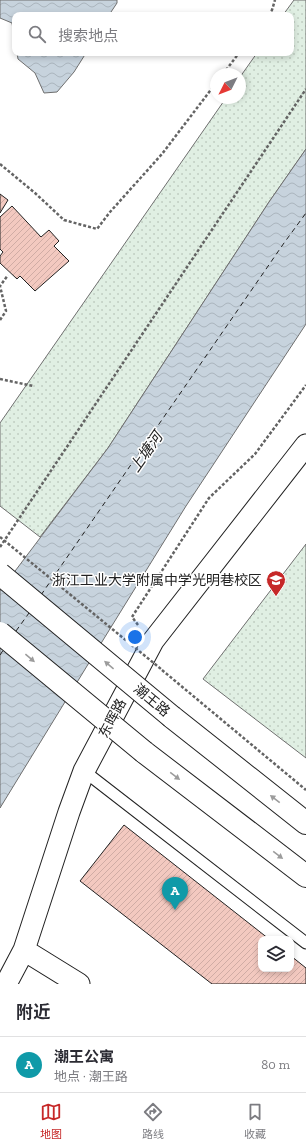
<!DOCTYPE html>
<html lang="zh">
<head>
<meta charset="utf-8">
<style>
	:root { --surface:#fff; --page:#f2f2f3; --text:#2b2b33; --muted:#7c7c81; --line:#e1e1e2; --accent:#c62828 }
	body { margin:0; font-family:"Zilla Slab","Noto Sans SC",serif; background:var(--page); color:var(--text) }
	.controls { position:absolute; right:12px; bottom:12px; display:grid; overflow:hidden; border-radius:8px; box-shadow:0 2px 6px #0003 }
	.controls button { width:36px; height:36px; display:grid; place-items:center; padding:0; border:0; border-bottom:1px solid var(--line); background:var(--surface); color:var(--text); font:20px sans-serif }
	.compass { position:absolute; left:210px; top:68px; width:36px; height:36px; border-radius:50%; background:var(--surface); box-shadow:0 2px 6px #0003; rotate:228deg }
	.you { position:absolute; left:135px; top:637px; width:14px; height:14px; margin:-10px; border:3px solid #fff; border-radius:50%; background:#1a73e8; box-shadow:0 0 0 6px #1a73e833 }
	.badge { display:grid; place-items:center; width:26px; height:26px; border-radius:50%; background:var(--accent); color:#fff; font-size:13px; font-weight:700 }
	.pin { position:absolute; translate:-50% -33px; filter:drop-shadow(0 1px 2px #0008) }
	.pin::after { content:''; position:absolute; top:21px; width:14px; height:12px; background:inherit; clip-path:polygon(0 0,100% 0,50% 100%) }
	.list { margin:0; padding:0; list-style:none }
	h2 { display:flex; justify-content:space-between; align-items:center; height:52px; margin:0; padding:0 16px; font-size:17px }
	h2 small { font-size:13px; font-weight:400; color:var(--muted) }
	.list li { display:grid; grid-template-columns:26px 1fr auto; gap:12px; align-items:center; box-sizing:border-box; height:56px; padding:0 16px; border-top:1px solid var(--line) }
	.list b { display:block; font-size:15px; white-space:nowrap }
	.list p { margin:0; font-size:13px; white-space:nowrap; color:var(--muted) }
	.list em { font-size:13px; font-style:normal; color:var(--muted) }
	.icon { flex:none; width:22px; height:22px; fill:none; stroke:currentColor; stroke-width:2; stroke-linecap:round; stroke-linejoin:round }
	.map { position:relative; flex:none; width:306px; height:984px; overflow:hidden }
	.search { position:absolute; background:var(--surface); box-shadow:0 2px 6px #0003; left:12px; right:12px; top:12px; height:44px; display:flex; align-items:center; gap:10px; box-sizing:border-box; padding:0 14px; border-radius:8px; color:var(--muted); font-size:15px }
	.sheet { height:108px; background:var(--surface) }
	nav { display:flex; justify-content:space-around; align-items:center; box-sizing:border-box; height:56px; border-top:1px solid var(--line); background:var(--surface); font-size:11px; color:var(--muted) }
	nav a { display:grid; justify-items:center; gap:2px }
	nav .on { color:var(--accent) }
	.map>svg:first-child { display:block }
	.park { fill:url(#park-dots); stroke:#6f6f6f }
	.water { fill:url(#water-waves); stroke:#6f6f6f }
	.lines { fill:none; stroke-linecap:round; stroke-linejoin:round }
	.ferry { stroke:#222; stroke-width:1; stroke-dasharray:5 4; stroke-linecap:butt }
	.building { fill:url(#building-hatch); stroke:#222 }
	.service-casing { stroke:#222; stroke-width:13 }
	.minor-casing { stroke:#222; stroke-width:23 }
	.secondary-casing { stroke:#222; stroke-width:24 }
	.path { stroke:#646464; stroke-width:2.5; stroke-dasharray:3 2; stroke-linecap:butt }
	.service { stroke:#fff; stroke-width:11 }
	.minor { stroke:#fff; stroke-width:21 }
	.secondary { stroke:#fff; stroke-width:22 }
	.secondary-bridge-casing { stroke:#222; stroke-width:24; stroke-linecap:butt }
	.path-bridge { stroke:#646464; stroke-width:2.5; stroke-dasharray:3 2; stroke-linecap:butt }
	.secondary-bridge { stroke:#fff; stroke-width:22 }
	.oneway { fill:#9c9c9c }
	.labels { text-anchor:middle; stroke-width:3; stroke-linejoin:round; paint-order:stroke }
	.poi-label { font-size:14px; fill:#222; stroke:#fff; text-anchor:end }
	.street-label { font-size:14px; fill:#222; stroke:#fff }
	.water-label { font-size:15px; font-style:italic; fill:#222; stroke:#fff }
</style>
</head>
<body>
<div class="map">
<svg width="306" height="984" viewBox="0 0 306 984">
	<defs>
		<pattern id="park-dots" width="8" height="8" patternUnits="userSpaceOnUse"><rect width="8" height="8" fill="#e0efe3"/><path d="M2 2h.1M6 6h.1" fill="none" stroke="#c0cdc2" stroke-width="1.8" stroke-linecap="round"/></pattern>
		<pattern id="water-waves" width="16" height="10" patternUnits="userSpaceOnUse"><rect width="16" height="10" fill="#c7d3dd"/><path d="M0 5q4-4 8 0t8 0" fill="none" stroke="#abb5bd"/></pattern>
		<pattern id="building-hatch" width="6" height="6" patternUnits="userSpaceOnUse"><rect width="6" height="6" fill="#f3c9c0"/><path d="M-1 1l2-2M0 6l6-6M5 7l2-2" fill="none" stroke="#d0aca5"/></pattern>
	</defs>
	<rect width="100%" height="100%" fill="#fff"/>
	<path class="park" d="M294 0H306V149L269 202 108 448 40 537 0 506V423L226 98H240V77L257 53H291V15H283Z
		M306 544V758L203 679Z"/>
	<path class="water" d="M0 0H117V3L109 15H15V41L12 23 0 18Z
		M17 53H86L74 72 57 92 44 93 35 73 18 59Z
		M306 149V324L186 506 87 666 0 808V591L108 448 269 202Z"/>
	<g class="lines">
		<path class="ferry" d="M41 595 284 243 306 213
			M16 631 29 613
			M0 655 4 649"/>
	</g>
	<path class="building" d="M0 194 8 200 0 213Z
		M12 206 41 237 49 230 59 241 54 246 69 261 35 291 20 276 17 279 0 263V256L3 252 0 249V217Z
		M124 825 269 939H261V969H291V956L306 968V984H212L80 881Z"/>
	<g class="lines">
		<g class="service-casing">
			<path id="service" d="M84 771 306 943"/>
		</g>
		<g class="minor-casing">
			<path id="minor" d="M24 950 79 984
				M6 984 24 950 69 812 84 771 153 641 306 445"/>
		</g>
		<g class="secondary-casing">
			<path id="secondary" d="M172 717 306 823
				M144 752 306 876"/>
		</g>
		<path class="path" d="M268 15 272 10 275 0
			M223 74 239 53
			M0 164 35 193 64 220 97 229 110 212 162 154 216 83
			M0 320 6 311 0 286 8 275
			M0 379 33 386
			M0 547 306 89
			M138 625 132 617 209 498 255 454 306 385
			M162 670 306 790"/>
		<use href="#service" class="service"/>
		<use href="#minor" class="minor"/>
		<use href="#secondary" class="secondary"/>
		<g class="secondary-bridge-casing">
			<path id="secondary-bridge" d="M0 574 172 717
				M0 633 144 752"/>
		</g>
		<path class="path-bridge" d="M0 537 161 669"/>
		<use href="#secondary-bridge" class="secondary-bridge"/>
	</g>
	<defs><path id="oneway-solid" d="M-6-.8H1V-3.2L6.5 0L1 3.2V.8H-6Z"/></defs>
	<g class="oneway">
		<use href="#oneway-solid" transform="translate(30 658) rotate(40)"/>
		<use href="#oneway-solid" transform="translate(109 665) rotate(-140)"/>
		<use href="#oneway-solid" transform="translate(175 776) rotate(37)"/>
		<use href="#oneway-solid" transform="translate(275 799) rotate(-142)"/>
		<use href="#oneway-solid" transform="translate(278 855) rotate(37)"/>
	</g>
	<defs>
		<g id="school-pin" transform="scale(1)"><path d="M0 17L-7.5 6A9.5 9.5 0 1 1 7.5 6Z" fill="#c62828" stroke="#fff"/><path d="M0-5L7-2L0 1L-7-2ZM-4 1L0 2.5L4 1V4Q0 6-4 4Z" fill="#fff"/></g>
	</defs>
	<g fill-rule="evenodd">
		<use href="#school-pin" x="276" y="580"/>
	</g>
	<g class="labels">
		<g class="poi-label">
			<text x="262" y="585">浙江工业大学附属中学光明巷校区</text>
		</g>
		<g class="street-label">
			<text transform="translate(152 700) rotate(40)" y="5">潮王路</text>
			<text transform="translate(112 718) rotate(-62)" y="5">东晖路</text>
		</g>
		<g class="water-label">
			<text transform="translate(146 452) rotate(-55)" y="5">上塘河</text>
		</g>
	</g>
</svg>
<div class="controls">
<button><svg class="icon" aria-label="layers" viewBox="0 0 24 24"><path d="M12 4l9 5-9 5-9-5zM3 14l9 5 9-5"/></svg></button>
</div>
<svg class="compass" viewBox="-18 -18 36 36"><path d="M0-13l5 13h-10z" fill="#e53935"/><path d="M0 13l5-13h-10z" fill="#7c7c81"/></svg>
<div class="you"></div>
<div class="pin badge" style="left:175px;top:910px;background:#0f9aa8">A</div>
<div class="search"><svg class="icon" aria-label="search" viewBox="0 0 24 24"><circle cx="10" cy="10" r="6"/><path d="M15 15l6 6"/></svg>搜索地点</div>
</div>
<section class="sheet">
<h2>附近<small></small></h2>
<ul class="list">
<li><span class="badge" style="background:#0f9aa8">A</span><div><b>潮王公寓</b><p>地点 · 潮王路</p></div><em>80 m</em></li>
</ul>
</section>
<nav>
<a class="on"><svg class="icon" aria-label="map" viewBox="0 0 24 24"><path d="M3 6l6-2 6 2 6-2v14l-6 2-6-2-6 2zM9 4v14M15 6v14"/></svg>地图</a>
<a><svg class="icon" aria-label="directions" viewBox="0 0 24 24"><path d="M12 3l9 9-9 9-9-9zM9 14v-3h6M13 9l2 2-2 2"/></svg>路线</a>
<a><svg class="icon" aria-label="saved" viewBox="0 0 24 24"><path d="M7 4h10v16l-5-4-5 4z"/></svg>收藏</a>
</nav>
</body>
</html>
